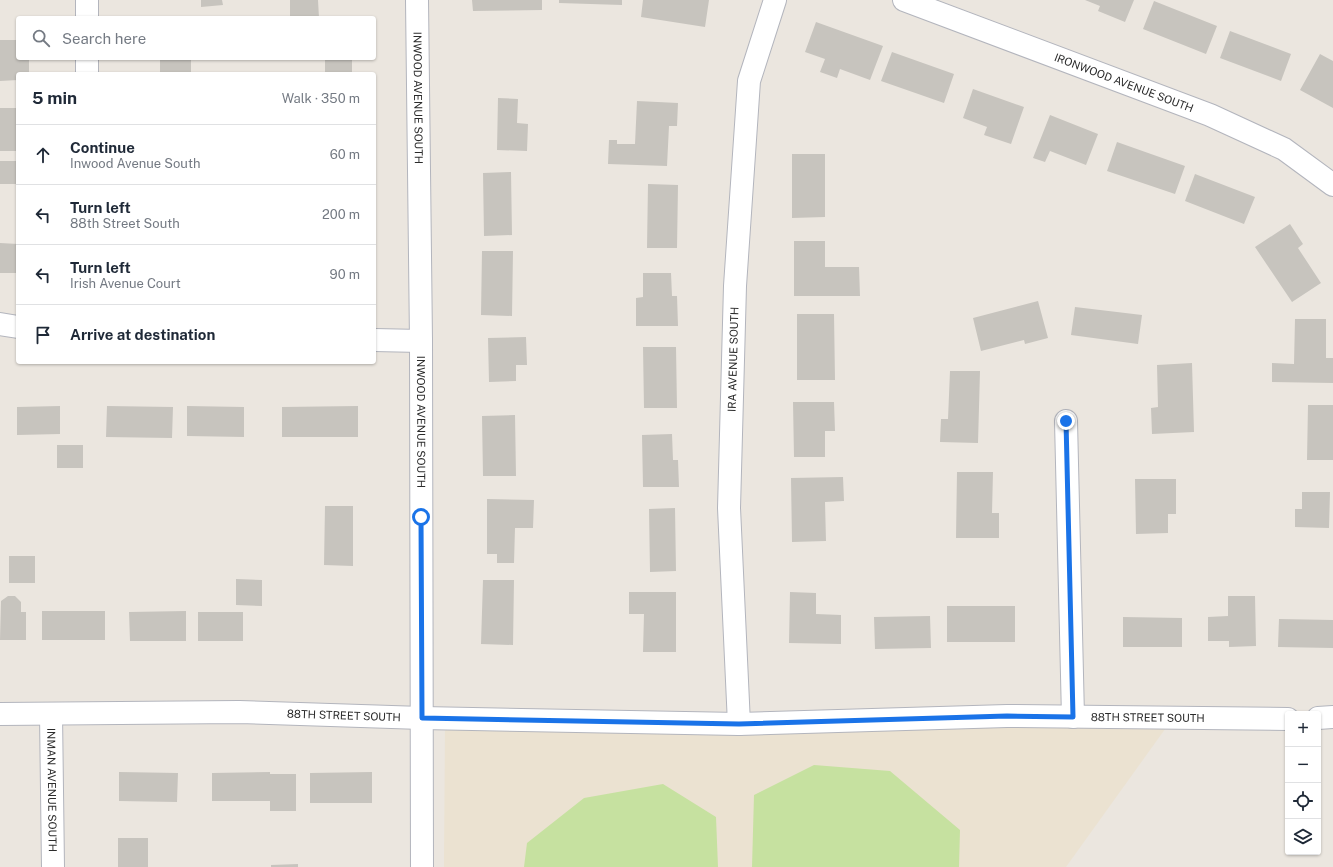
<!DOCTYPE html>
<html lang="en">
<head>
<meta charset="utf-8">
<style>
	:root { --surface:#fff; --page:#f2f2f3; --text:#1f2937; --muted:#747a83; --line:#e0e1e3 }
	body { margin:0; font-family:"Public Sans",sans-serif; background:var(--page); color:var(--text) }
	.controls { position:absolute; right:12px; bottom:12px; display:grid; overflow:hidden; border-radius:4px; box-shadow:0 1px 3px #0004 }
	.controls button { width:36px; height:36px; display:grid; place-items:center; padding:0; border:0; border-bottom:1px solid var(--line); background:var(--surface); color:var(--text); font:20px sans-serif }
	.stop { position:absolute; width:12px; height:12px; margin:-9px; border:3px solid #1a73e8; border-radius:50%; background:#fff }
	.stop.end { background:#1a73e8; border-color:#fff; box-shadow:0 1px 4px #0008 }
	.list { margin:0; padding:0; list-style:none }
	h2 { display:flex; justify-content:space-between; align-items:center; height:52px; margin:0; padding:0 16px; font-size:17px }
	h2 small { font-size:13px; font-weight:400; color:var(--muted) }
	.list li { display:grid; grid-template-columns:26px 1fr auto; gap:12px; align-items:center; box-sizing:border-box; height:60px; padding:0 16px; border-top:1px solid var(--line) }
	.list b { display:block; font-size:15px; white-space:nowrap }
	.list p { margin:0; font-size:13px; white-space:nowrap; color:var(--muted) }
	.list em { font-size:13px; font-style:normal; color:var(--muted) }
	.icon { flex:none; width:22px; height:22px; fill:none; stroke:currentColor; stroke-width:2; stroke-linecap:round; stroke-linejoin:round }
	.map { position:relative; flex:none; width:1333px; height:867px; overflow:hidden }
	.search { position:absolute; background:var(--surface); box-shadow:0 1px 3px #0004; left:16px; top:16px; width:360px; height:44px; display:flex; align-items:center; gap:10px; box-sizing:border-box; padding:0 14px; border-radius:4px; color:var(--muted); font-size:15px }
	.panel { position:absolute; background:var(--surface); box-shadow:0 1px 3px #0004; left:16px; top:72px; width:360px; height:292px; border-radius:4px }
	.map>svg:first-child { display:block }
	.education { fill:#ebe2d1 }
	.pitch { fill:#c6e1a0 }
	.building { fill:#c7c4be }
	.lines { fill:none; stroke-linecap:round; stroke-linejoin:round }
	.street-casing { stroke:#b3b5bd; stroke-width:24 }
	.secondary-casing { stroke:#b3b5bd; stroke-width:24 }
	.street { stroke:#fff; stroke-width:22 }
	.secondary { stroke:#fff; stroke-width:22 }
	.route { stroke:#1a73e8; stroke-width:5 }
	.labels { text-anchor:middle; stroke-width:4; stroke-linejoin:round; paint-order:stroke }
	.street-label { font-size:11px; fill:#2b2b2b; stroke:#fff }
</style>
</head>
<body>
<div class="map">
<svg width="1333" height="867" viewBox="0 0 1333 867">
	<rect width="100%" height="100%" fill="#ebe6df"/>
	<path class="education" d="M1173 718 1066 867H444L445 719Z"/>
	<path class="pitch" d="M814 765 890 771 960 830 959 867H752L754 795Z
		M663 784 716 817 718 867H524L527 843 584 798Z"/>
	<path class="building" d="M201 0H222L223 5 201 7Z
		M290 0H318L319 18H290Z
		M472 0H542V10L473 11Z
		M559 0H622V5L559 3Z
		M643 0H709L705 27 641 17Z
		M1085 0H1134L1125 22 1098 11 1100 6Z
		M1154 1 1217 26 1206 54 1143 29Z
		M816 22 883 46 870 80 840 69 837 78 820 72 825 59 805 52Z
		M1230 31 1291 54 1281 81 1220 58Z
		M0 40H18V58H29V74H18V80L0 81Z
		M892 52 954 74 944 103 881 81Z
		M1320 54 1333 61V108L1300 90Z
		M160 58H191V74H160Z
		M325 58H352V74H325Z
		M973 89 1024 107 1011 144 984 135 987 127 963 118Z
		M498 98 518 99 517 123 528 124 527 151 497 150Z
		M637 101 678 103 677 126H669L667 166 608 164 609 140H617V144H635Z
		M0 108H18V151H0Z
		M1050 115 1098 134 1086 165 1050 151 1045 162 1033 158Z
		M1117 142 1185 166 1175 194 1107 171Z
		M792 154H825V217L792 218Z
		M0 161H18V184H0Z
		M511 172 512 235 484 236 483 173Z
		M1195 174 1255 197 1244 224 1185 201Z
		M648 184 678 185 677 248H647Z
		M1290 224 1303 244 1298 248 1321 283 1292 302 1255 247Z
		M794 241H825V267H859L860 296H794Z
		M0 243 18 244V273H0Z
		M482 251H513L512 316 481 315Z
		M643 273H671L672 296H677L678 326H636V298L643 297Z
		M1038 301 1048 338 1025 344 1024 340 981 351 973 318Z
		M1075 307 1142 315 1138 344 1071 335Z
		M797 314H834L835 380H797Z
		M1295 319H1326V358H1333V383L1272 382V363L1294 364Z
		M526 337 527 365H516V381L489 382 488 338Z
		M643 347H676L677 408H644Z
		M1192 363 1194 432 1152 434 1151 408 1158 407 1157 365Z
		M950 371H980L978 443 940 442 941 419H948Z
		M793 402H834L835 431H825V457H794Z
		M1308 405H1333V460H1307Z
		M60 406V434L17 435V407Z
		M107 406 173 407 172 438 106 437Z
		M187 406 244 407V437L187 436Z
		M358 406V437H282V407Z
		M515 415 516 476H483L482 416Z
		M672 434 673 460H678L679 487H643L642 435Z
		M57 445H83V468H57Z
		M957 472H993L992 513H999V538H956Z
		M843 477 844 501 825 502 826 541 792 542 791 478Z
		M1135 479H1176V514H1168V533L1136 534Z
		M1302 492H1330L1329 528 1295 527V509H1302Z
		M487 499 534 500 533 528H515L514 563H497V554H487Z
		M325 506H353V566L324 565Z
		M675 508 676 571 650 572 649 509Z
		M9 556H35V583H9Z
		M236 579 262 580V606L236 605Z
		M483 580H514L513 645 481 644Z
		M629 592H676V652H643L644 614H629Z
		M790 592 816 593V614L841 615V644L789 643Z
		M8 596H15L21 602V612H26V640H0L1 601Z
		M1228 596H1255L1256 646 1229 647V641H1208V617L1228 616Z
		M947 606H1015V642H947Z
		M42 611H105V640H42Z
		M186 611V641H130L129 612Z
		M198 612H243V641H198Z
		M930 616 931 648 875 649 874 617Z
		M1123 617 1182 618V647H1123Z
		M1279 619 1333 620V648L1278 647Z
		M119 772 178 773 177 802 119 801Z
		M270 772V774H296V811H270V801H212V773Z
		M372 772V803H310V773Z
		M118 838H148V867H118Z
		M298 864V867H271V865Z"/>
	<g class="lines">
		<g class="street-casing">
			<g id="street">
				<path d="M87 0V18"/>
				<path id="s1" d="M904 0 1210 115 1284 149 1333 185"/>
				<path d="M87 74V58"/>
				<path d="M0 324 18 327"/>
				<path d="M374 340 421 341"/>
				<path d="M1066 421 1073 717"/>
				<path id="s2" d="M0 714 239 712 422 718 739 724 1007 716 1288 719"/>
				<path id="s3" d="M51 714 53 867"/>
				<path d="M1318 718 1333 717"/>
				<path id="s4" d="M739 724 729 508 735 286 749 81 775 0"/>
			</g>
		</g>
		<g class="secondary-casing">
			<g id="secondary">
				<path id="s5" d="M417 0 421 341 422 867"/>
			</g>
		</g>
		<use href="#street" class="street"/>
		<use href="#secondary" class="secondary"/>
	</g>
	<g class="lines">
		<path class="route" d="M421 517 422 718 739 724 1007 716 1073 717 1066 421"/>
	</g>
	<g class="labels">
		<g class="street-label">
			<text dy="4" stroke="none"><textPath href="#s1" startOffset="235">IRONWOOD AVENUE SOUTH</textPath></text>
			<text dy="4" stroke="none"><textPath href="#s5" startOffset="98">INWOOD AVENUE SOUTH</textPath></text>
			<text dy="4" stroke="none"><textPath href="#s4" startOffset="365">IRA AVENUE SOUTH</textPath></text>
			<text dy="4" stroke="none"><textPath href="#s5" startOffset="422">INWOOD AVENUE SOUTH</textPath></text>
			<text dy="4" stroke="none"><textPath href="#s2" startOffset="344">88TH STREET SOUTH</textPath></text>
			<text dy="4" stroke="none"><textPath href="#s2" startOffset="1148">88TH STREET SOUTH</textPath></text>
			<text dy="4" stroke="none"><textPath href="#s3" startOffset="76">INMAN AVENUE SOUTH</textPath></text>
		</g>
	</g>
</svg>
<div class="controls">
<button>+</button>
<button>−</button>
<button><svg class="icon" aria-label="locate" viewBox="0 0 24 24"><circle cx="12" cy="12" r="6"/><path d="M12 2v4M12 18v4M2 12h4M18 12h4"/></svg></button>
<button><svg class="icon" aria-label="layers" viewBox="0 0 24 24"><path d="M12 4l9 5-9 5-9-5zM3 14l9 5 9-5"/></svg></button>
</div>
<div class="stop" style="left:421px;top:517px"></div>
<div class="stop end" style="left:1066px;top:421px"></div>
<div class="search"><svg class="icon" aria-label="search" viewBox="0 0 24 24"><circle cx="10" cy="10" r="6"/><path d="M15 15l6 6"/></svg>Search here</div>
<section class="panel">
<h2>5 min<small>Walk · 350 m</small></h2>
<ul class="list">
<li><svg class="icon" aria-label="ahead" viewBox="0 0 24 24"><path d="M12 20V5M6 11l6-6 6 6"/></svg><div><b>Continue</b><p>Inwood Avenue South</p></div><em>60 m</em></li>
<li><svg class="icon" aria-label="left" viewBox="0 0 24 24"><path d="M17 20v-9H6M10 6l-5 5 5 5"/></svg><div><b>Turn left</b><p>88th Street South</p></div><em>200 m</em></li>
<li><svg class="icon" aria-label="left" viewBox="0 0 24 24"><path d="M17 20v-9H6M10 6l-5 5 5 5"/></svg><div><b>Turn left</b><p>Irish Avenue Court</p></div><em>90 m</em></li>
<li><svg class="icon" aria-label="arrive" viewBox="0 0 24 24"><path d="M6 21V4h12l-3 4 3 4H6"/></svg><div><b>Arrive at destination</b></div></li>
</ul>
</section>
</div>
</body>
</html>
